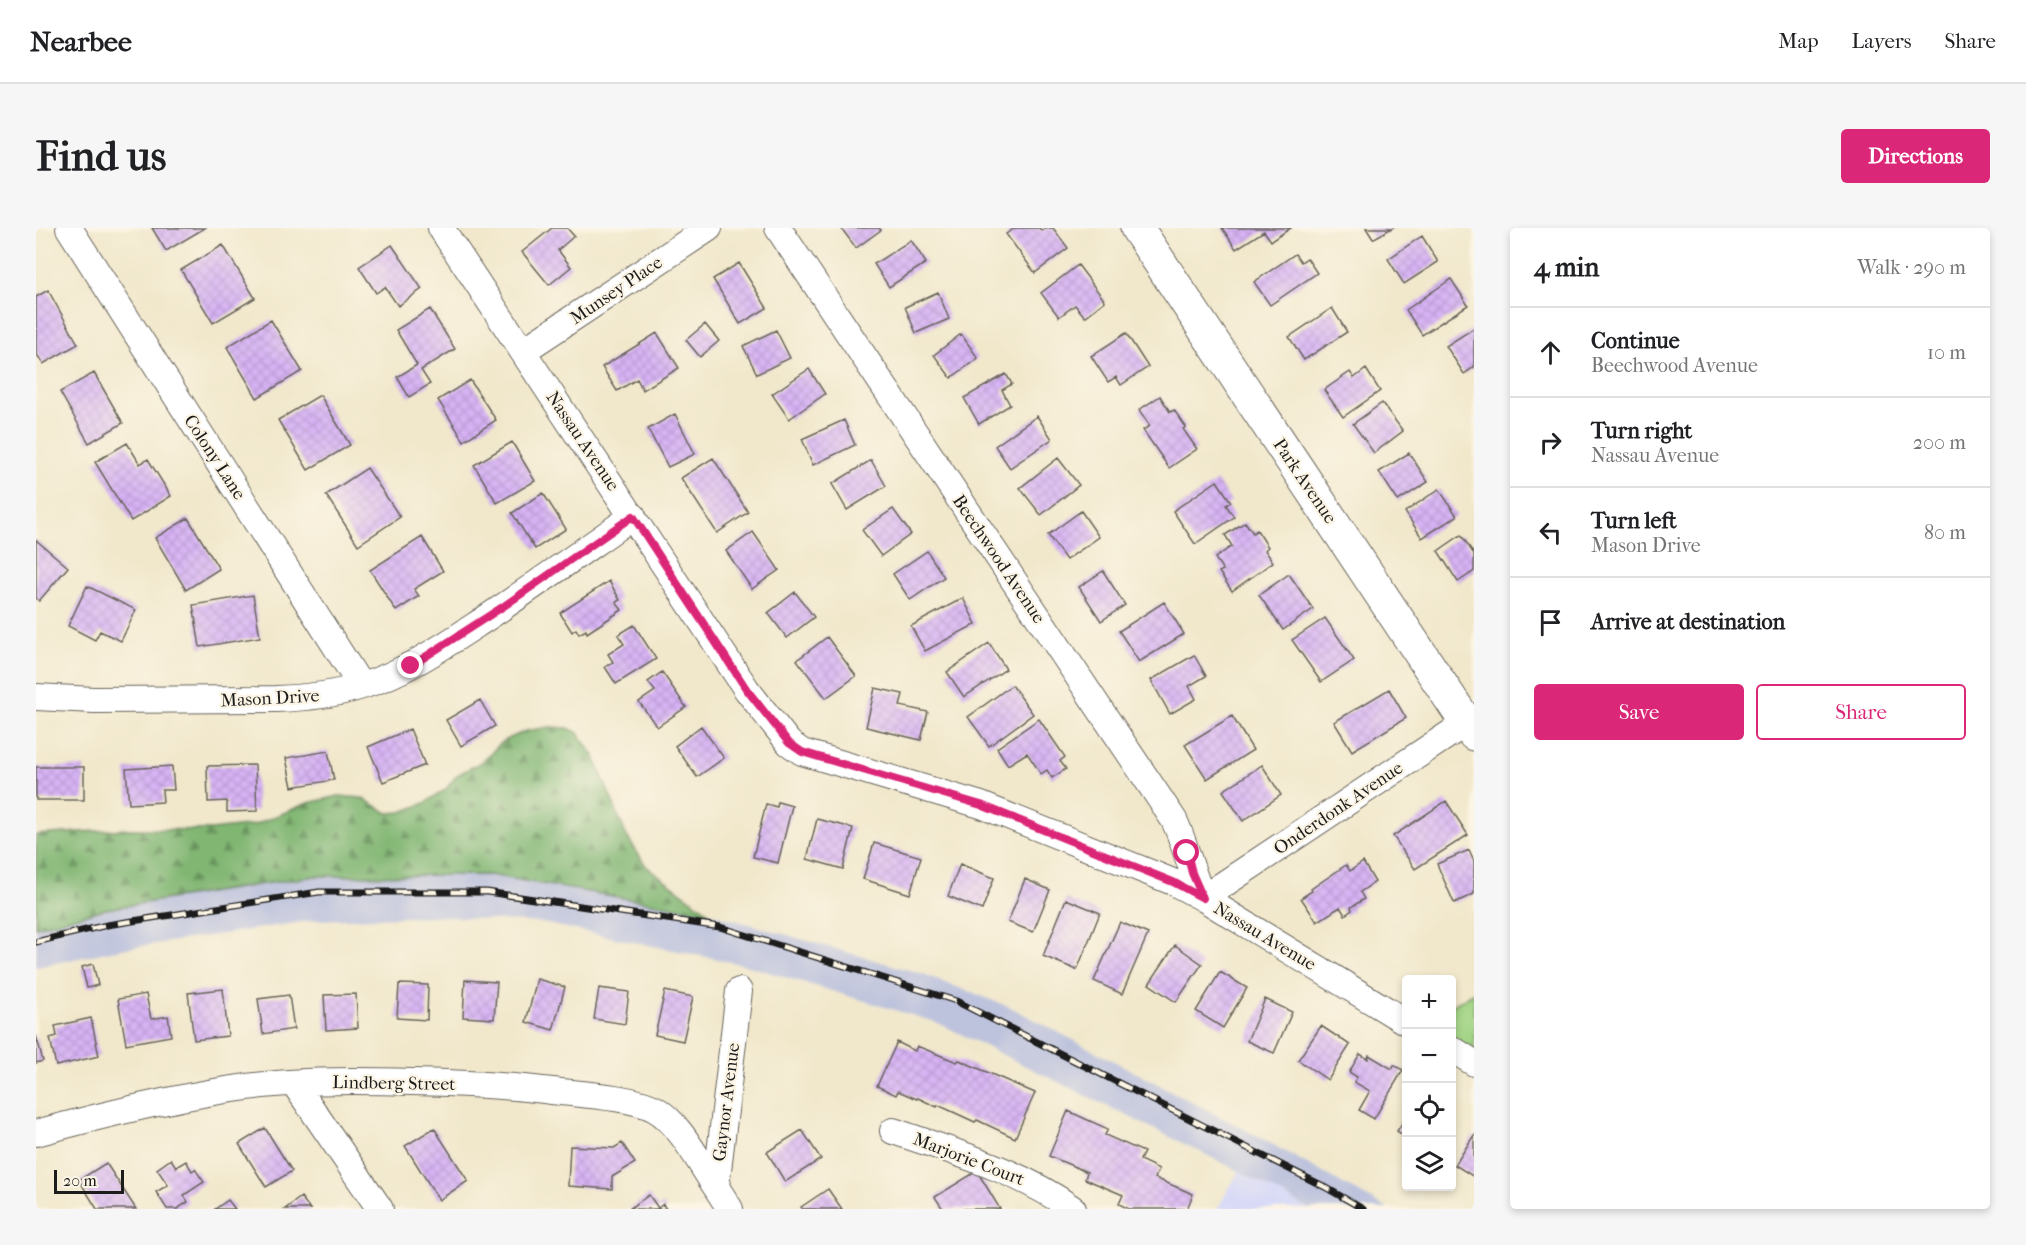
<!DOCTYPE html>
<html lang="en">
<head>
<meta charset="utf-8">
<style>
	:root { --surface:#fff; --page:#f6f6f6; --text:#202124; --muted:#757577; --line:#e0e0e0; --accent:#db2777 }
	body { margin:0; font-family:"IM FELL French Canon",serif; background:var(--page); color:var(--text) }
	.controls { position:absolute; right:18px; bottom:18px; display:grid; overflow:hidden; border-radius:6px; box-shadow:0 3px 9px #0003 }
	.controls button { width:54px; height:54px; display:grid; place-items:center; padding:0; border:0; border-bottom:2px solid var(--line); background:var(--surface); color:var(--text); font:30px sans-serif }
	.scale { position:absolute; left:18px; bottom:15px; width:70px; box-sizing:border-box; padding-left:6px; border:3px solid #1c1c1c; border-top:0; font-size:16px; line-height:21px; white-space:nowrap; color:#1c1c1c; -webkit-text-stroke:4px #fcf5e5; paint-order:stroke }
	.stop { position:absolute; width:18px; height:18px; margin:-14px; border:4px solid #db2777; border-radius:50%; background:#fff }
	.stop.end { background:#db2777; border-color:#fff; box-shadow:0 2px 6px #0008 }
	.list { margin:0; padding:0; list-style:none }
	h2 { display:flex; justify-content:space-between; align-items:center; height:78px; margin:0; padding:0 24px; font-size:26px }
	h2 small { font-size:20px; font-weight:400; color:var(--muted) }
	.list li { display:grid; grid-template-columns:39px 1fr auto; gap:18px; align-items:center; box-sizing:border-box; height:90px; padding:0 24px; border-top:2px solid var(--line) }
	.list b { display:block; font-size:22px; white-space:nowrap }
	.list p { margin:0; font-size:20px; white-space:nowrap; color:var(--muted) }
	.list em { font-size:20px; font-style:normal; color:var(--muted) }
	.actions { display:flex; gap:12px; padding:18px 24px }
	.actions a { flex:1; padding:14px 0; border:2px solid var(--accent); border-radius:6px; text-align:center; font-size:21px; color:var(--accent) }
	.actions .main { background:var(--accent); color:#fff }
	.icon { flex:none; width:33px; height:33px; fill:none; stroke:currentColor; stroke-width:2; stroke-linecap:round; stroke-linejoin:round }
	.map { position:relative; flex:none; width:1438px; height:981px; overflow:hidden; border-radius:6px }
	header { display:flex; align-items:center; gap:36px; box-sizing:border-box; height:84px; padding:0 30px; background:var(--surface); border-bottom:2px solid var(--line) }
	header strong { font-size:28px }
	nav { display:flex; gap:33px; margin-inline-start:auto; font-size:21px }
	.intro { display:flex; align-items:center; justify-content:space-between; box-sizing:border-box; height:144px; padding:0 36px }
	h1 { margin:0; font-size:42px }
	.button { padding:15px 27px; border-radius:6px; background:var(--accent); color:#fff; font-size:21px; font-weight:700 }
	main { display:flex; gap:36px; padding:0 36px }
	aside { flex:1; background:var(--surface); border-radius:6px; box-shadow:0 3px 9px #0003 }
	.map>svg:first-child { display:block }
	.built { fill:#d6d8f8 }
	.railway { fill:#bec3dd }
	.green { fill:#a1d484; stroke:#5e7850; stroke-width:1.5 }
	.forest { fill:url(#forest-firs); stroke:#4e6947; stroke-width:1.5 }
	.building { fill:url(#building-cross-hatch) }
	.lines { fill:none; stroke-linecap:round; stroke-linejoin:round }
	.street-casing { stroke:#67635a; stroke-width:28 }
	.secondary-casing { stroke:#67635a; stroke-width:35 }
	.street { stroke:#fff; stroke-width:26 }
	.secondary { stroke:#fff; stroke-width:33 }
	.rail-casing { stroke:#1c1c1c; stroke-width:7 }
	.rail { stroke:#fcf5e5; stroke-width:4.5; stroke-dasharray:14; stroke-linecap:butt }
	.route { stroke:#db2777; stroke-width:8 }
	.labels { text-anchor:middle; stroke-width:4.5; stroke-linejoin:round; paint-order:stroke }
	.street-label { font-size:18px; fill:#1c1c1c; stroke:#fcf5e5 }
</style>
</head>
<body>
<header>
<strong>Nearbee</strong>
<nav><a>Map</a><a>Layers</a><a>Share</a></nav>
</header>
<div class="intro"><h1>Find us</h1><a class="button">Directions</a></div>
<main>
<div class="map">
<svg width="1438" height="981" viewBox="0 0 1438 981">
	<defs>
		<pattern id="forest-firs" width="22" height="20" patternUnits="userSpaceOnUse" patternTransform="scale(1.5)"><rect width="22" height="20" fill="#80b672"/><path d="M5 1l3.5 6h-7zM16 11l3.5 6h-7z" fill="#68935d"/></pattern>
		<pattern id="building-cross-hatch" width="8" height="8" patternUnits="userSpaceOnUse" patternTransform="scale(1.5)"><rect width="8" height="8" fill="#d7b3f4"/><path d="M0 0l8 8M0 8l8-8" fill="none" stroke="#b899d1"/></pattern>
	</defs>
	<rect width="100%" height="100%" fill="#fcf5e5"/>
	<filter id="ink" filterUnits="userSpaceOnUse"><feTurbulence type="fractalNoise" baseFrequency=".0167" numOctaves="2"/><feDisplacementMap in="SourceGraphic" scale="12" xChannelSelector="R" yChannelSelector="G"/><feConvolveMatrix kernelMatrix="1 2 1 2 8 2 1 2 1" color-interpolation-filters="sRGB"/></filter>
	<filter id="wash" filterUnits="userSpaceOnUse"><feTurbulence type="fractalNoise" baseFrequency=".008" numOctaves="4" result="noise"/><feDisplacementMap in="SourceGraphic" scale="24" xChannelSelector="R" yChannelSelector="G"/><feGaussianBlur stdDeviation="1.35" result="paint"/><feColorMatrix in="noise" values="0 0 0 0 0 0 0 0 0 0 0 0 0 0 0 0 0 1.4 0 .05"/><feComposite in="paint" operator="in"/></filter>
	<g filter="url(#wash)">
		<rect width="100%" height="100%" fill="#f1e8cc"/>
		<path class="built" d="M1203 943 1272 981H1181Z"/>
		<path class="railway" d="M454 647 674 685 887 746 976 780 1223 909 1352 981H1272L1203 943 902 795 709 737 506 695 399 688 280 692 85 721 0 739V699L70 681 279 648Z"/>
		<path class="green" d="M1438 764V835L1416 821V778Z"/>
		<path class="forest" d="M513 499 532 500 541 504 557 526 591 609 610 638 674 685 454 647 279 648 70 681 0 699V607L90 601 175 602 218 597 272 575 303 568 326 570 352 585 366 584 389 575 410 561 421 547 447 533 467 513 490 503Z"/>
		<g id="blocks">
			<path class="building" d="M116 0H169L130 23Z
				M516 0H531L538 8 522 22 535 39 513 57 486 24Z
				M805 0H843L845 2 820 20Z
				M979 0H1003L1006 3 1010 0H1017L1032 20 999 45 970 6Z
				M1186 0H1255L1235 13 1228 3 1200 21Z
				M1330 0H1356L1337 11Z
				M1386 8 1402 34 1368 56 1352 31Z
				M875 12 890 35 853 59 838 36Z
				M187 17 219 70 177 95 145 42Z
				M356 17 386 61 362 78 349 59 340 65 323 39Z
				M1259 26 1265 34 1271 30 1281 45 1234 77 1218 54Z
				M703 35 731 80 704 96 677 51Z
				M1042 37 1069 73 1049 89 1039 77 1023 89 1005 65Z
				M1415 51 1432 77 1386 107 1370 82Z
				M12 62 42 116 7 136 0 125V69Z
				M902 64 913 91 880 105 869 79Z
				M1296 80 1311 104 1268 132 1253 109Z
				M394 81 419 121 385 142 394 156 373 169 361 149 381 137 360 102Z
				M235 92 266 143 221 170 191 119Z
				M669 96 683 113 664 129 650 112Z
				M1438 100V139L1428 146 1410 118Z
				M740 102 754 130 721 146 707 118Z
				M621 105 643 140 607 162 601 151 581 163 566 139Z
				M1090 105 1112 139 1085 157 1080 149 1072 154 1055 128Z
				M925 106 942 130 915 150 898 127Z
				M773 141 789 166 753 191 736 166Z
				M1330 141 1344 163 1307 189 1288 162 1314 144 1318 150Z
				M58 145 87 195 53 215 24 164Z
				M970 146 976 156 966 162 974 177 943 196 928 170Z
				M434 152 460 192 428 213 402 172Z
				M284 167 314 217 272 242 242 192Z
				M1124 168 1134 184 1138 182 1150 199 1147 201 1161 221 1133 240 1107 202 1114 198 1103 182Z
				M1346 175 1367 203 1338 225 1317 196Z
				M639 186 659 226 632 239 612 201Z
				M1001 188 1016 211 974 240 959 218Z
				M808 192 819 217 777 237 766 211Z
				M476 214 499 253 461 275 438 237Z
				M91 215 104 236 112 231 135 268 95 293 59 234Z
				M1373 225 1392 254 1362 273 1343 244Z
				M677 230 712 284 681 305 645 250Z
				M1022 230 1043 257 1005 287 984 260Z
				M835 232 850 258 811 282 796 256Z
				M331 240 364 289 322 317 290 267Z
				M1181 253 1195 274 1190 277 1198 289 1159 316 1137 283Z
				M1403 261 1421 288 1386 310 1369 284Z
				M507 265 530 301 499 321 476 285Z
				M857 281 875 306 845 328 826 302Z
				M1045 283 1063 309 1030 332 1012 307Z
				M152 290 183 341 150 362 119 310Z
				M1209 294 1217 305 1221 302 1232 319 1229 322 1237 334 1196 363 1183 344 1187 342 1179 330 1196 318 1189 307Z
				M717 304 743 342 716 361 690 323Z
				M1425 307 1438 326V343L1422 354 1402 323Z
				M386 309 407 343 378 361 383 368 360 383 334 342Z
				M0 312 32 339 3 373 0 370Z
				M891 323 908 349 874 372 857 346Z
				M1067 343 1089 377 1065 393 1043 359Z
				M1253 346 1277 381 1247 402 1223 367Z
				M573 353 584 372 580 374 586 382 551 405 550 402 543 406 540 401 536 404 524 385Z
				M51 358 100 382 85 413 64 403 59 412 32 398Z
				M759 364 778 389 751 410 732 385Z
				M217 367 224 409 164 419 157 377Z
				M927 370 940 396 889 423 875 398Z
				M1128 374 1148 406 1103 434 1083 403Z
				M1289 390 1318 432 1285 454 1256 412Z
				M598 397 620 431 580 456 569 439 577 434 572 426 588 416 582 407Z
				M791 409 820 448 790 470 761 432Z
				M953 415 970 441 928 469 911 444Z
				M1158 427 1170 448 1153 458 1160 471 1134 486 1115 452Z
				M626 444 650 479 621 499 603 474 619 463 612 454Z
				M976 457 997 486 953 518 932 489Z
				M839 460 867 466 864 478 892 484 885 512 830 499Z
				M1353 461 1370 490 1316 523 1298 494Z
				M444 472 459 498 425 518 410 492Z
				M1196 488 1217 522 1171 551 1149 517Z
				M1003 491 1029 529 1024 533 1030 541 1016 550 1011 542 1005 546 991 525 972 537 961 520Z
				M665 498 688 530 661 549 639 518Z
				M374 501 389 537 347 554 332 519Z
				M292 523 298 552 256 559 250 530Z
				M219 537 221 583 191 584V573L172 574 171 538Z
				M1226 537 1245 567 1207 593 1187 563Z
				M136 538 138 562H126L127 574 93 576 90 541Z
				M0 539H48V572H0Z
				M1410 573 1432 607 1379 641 1357 608Z
				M742 574 756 578 742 635 717 629 730 576 741 579Z
				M781 591 817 600 807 641 771 631Z
				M838 615 885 629 874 666 827 651Z
				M1433 622 1438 634V666L1418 675 1401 636Z
				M1327 634 1339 654 1324 664 1328 671 1315 679 1316 682 1309 687 1304 679 1281 694 1265 670 1276 663 1275 661 1310 637 1314 643Z
				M924 636 958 650 946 682 912 668Z
				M989 651 1014 662 997 704 972 694Z
				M1030 671 1064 685 1041 742 1007 728Z
				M1084 694 1112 706 1086 766 1058 753Z
				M1139 717 1166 736 1140 774 1113 756Z
				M57 736 62 757 51 760 46 739Z
				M1184 744 1211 760 1187 800 1160 783Z
				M501 751 529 759 517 802 490 794Z
				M429 752 461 754 458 791 427 789Z
				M363 756 392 757 391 792 361 790Z
				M563 760 593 764 589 796 558 791Z
				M187 761 192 808 158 812 152 765Z
				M629 763 657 769 647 813 619 807Z
				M110 766 115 791 132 788 135 808 90 816 82 771Z
				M320 766 322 800 290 802 288 767Z
				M253 767 258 801 227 806 222 771Z
				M1229 771 1256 784 1238 825 1211 813Z
				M55 790 63 828 20 838 14 810 21 808 19 798Z
				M1285 798 1314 817 1292 852 1262 832Z
				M0 807 7 833 0 835Z
				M861 814 879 823 881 818 921 834 923 832 999 865 979 910 941 892 939 894 902 877 901 879 882 870 881 871 862 863 860 867 841 858Z
				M1324 826 1332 831 1333 827 1356 841 1358 837 1367 842 1338 891 1323 882 1334 863 1318 854 1321 849 1313 844Z
				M1032 883 1072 901 1069 907 1108 924 1104 932 1123 941 1119 950 1157 966 1151 981H1093L1083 976 1087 967 1049 951 1051 944 1013 928Z
				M1370 889V909L1361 903Z
				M229 900 256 943 230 959 203 916Z
				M398 900 432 953 403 972 369 918Z
				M766 902 785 931 749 954 731 924Z
				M1438 907V949L1419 937Z
				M586 915 599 935 576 949V961L532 958 534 918 578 920Z
				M135 931 140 939 150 933 156 943 159 941 168 954 148 967 152 974 141 981H131L120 964 132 957 121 941Z
				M70 935 100 981H61L43 952Z
				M941 943 964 981H907L899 969Z
				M792 961 806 981H767L765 979Z
				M613 967 622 980 627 976 630 981H593Z
				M265 969 274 981H249Z
				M192 972 199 981H179Z"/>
		</g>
	</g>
	<g filter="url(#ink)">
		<use href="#blocks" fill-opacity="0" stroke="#67635a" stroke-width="1.5"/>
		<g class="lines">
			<g class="street-casing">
				<path id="street" d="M33 0 325 458
					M405 0 711 462 753 515 766 524 945 577 1137 654 1167 670 1370 794
					M742 0 1138 592C1150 617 1155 645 1167 670L1430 495
					M487 123 673 0
					M0 469 58 472 240 471C269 470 298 467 326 458 370 444 408 418 446 393 497 359 547 323 597 288
					M1416 821 1438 835
					M258 855 344 981
					M857 903C919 924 984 943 1037 981
					M0 905C63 888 126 872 190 862 251 852 314 852 376 854 423 855 469 857 516 863 542 866 597 869 619 881 643 894 664 936 680 959
					M694 981 680 959 703 763"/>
			</g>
			<g class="secondary-casing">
				<path id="secondary" d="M1101 0 1438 506"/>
			</g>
			<use href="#street" class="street"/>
			<use href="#secondary" class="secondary"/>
			<g class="rail-casing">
				<path id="rail" d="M0 714 71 697 283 664H451L684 699 920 773 1289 959 1327 981"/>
			</g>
			<use href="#rail" class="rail"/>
		</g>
	</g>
	<g class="lines" filter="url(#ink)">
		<path class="route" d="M375 438 468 378 597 288 711 462 753 515 766 524 945 577 1137 654 1167 670 1156 645 1151 625"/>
	</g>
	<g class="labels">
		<g class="street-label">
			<text transform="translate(580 62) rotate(-34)" y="6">Munsey Place</text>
			<text transform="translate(547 213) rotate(56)" y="6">Nassau Avenue</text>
			<text transform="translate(179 229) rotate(57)" y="6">Colony Lane</text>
			<text transform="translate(1269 253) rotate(56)" y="6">Park Avenue</text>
			<text transform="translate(963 331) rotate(56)" y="6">Beechwood Avenue</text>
			<text transform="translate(234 470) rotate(-3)" y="6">Mason Drive</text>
			<text transform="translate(1302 580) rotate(-34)" y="6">Onderdonk Avenue</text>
			<text transform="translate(1229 708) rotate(31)" y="6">Nassau Avenue</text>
			<text transform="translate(358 855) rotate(1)" y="6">Lindberg Street</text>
			<text transform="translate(690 874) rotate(-83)" y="6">Gaynor Avenue</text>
			<text transform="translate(933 931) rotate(21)" y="6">Marjorie Court</text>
		</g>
	</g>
</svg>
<div class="controls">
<button>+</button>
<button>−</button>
<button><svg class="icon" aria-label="locate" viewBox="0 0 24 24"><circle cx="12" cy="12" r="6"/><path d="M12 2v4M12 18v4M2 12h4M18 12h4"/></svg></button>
<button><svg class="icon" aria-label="layers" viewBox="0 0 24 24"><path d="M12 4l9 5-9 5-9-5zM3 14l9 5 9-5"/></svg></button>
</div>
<div class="scale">20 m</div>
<div class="stop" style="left:1151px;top:625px"></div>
<div class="stop end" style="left:375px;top:438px"></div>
</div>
<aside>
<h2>4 min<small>Walk · 290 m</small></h2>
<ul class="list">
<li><svg class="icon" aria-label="ahead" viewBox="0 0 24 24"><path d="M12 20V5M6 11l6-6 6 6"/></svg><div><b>Continue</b><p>Beechwood Avenue</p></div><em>10 m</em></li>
<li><svg class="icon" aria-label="right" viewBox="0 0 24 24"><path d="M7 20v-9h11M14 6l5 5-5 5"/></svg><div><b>Turn right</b><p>Nassau Avenue</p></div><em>200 m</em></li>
<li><svg class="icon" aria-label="left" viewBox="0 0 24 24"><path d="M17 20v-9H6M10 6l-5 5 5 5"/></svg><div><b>Turn left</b><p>Mason Drive</p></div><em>80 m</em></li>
<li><svg class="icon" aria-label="arrive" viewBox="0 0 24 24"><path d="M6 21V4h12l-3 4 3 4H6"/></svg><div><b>Arrive at destination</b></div></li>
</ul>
<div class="actions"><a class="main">Save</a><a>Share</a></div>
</aside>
</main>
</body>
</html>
